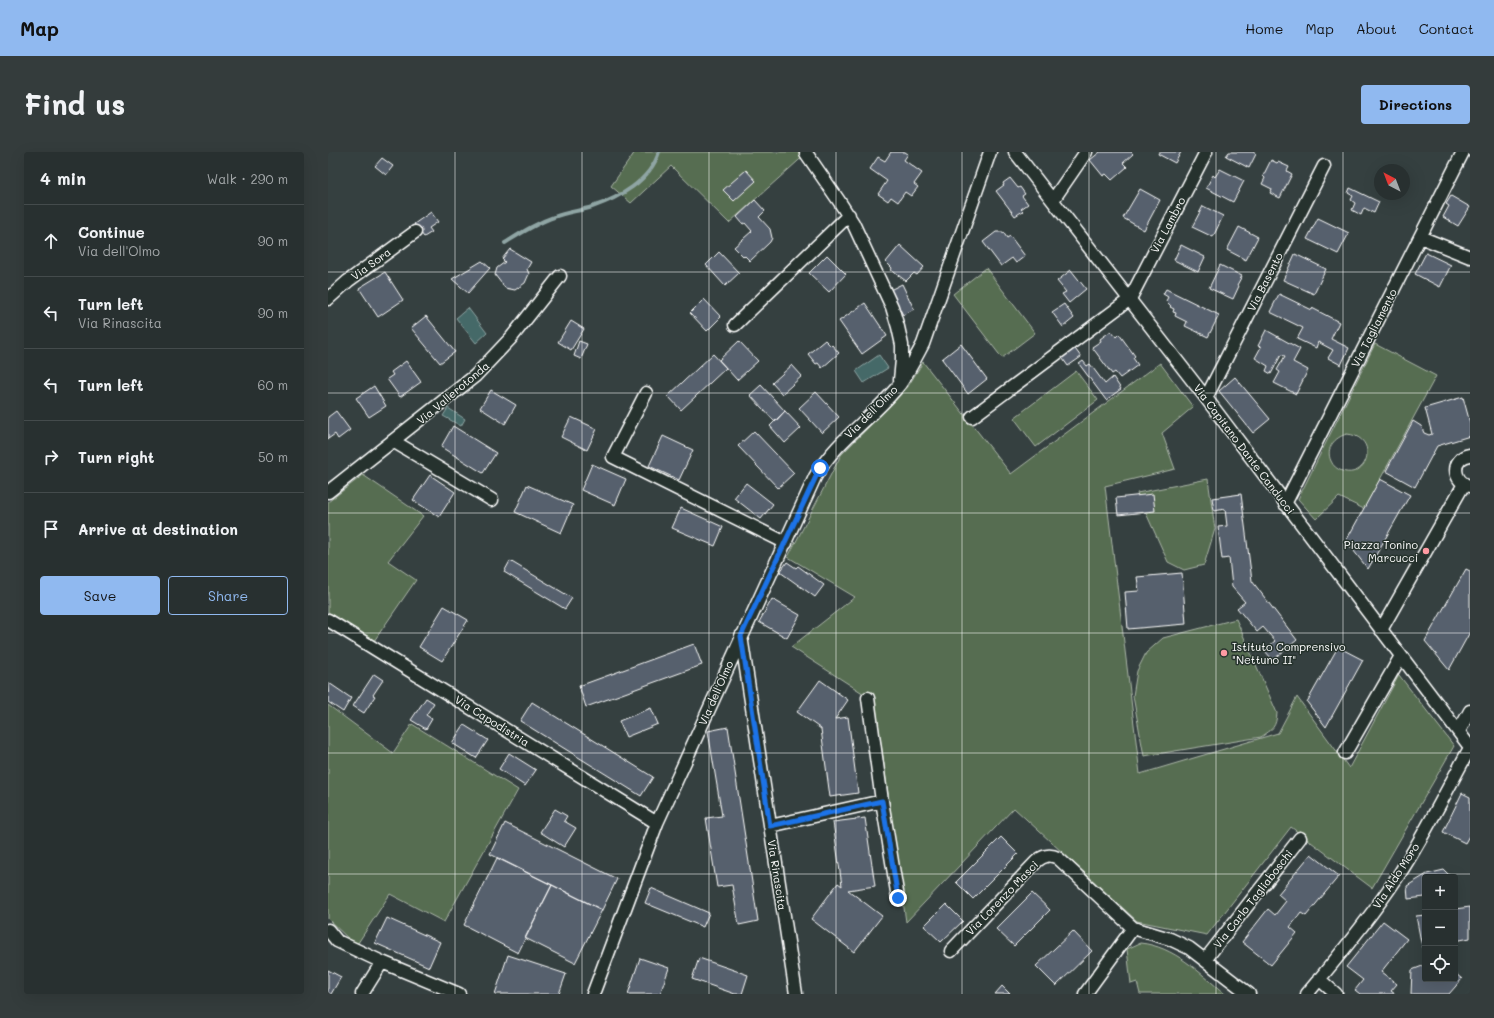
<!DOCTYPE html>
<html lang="en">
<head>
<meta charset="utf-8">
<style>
	:root { --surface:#283030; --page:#343c3c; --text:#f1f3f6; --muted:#a5a9ab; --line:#444b4c; --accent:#90b9f0 }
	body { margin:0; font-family:Mali,sans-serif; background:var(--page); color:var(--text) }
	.controls { position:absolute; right:12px; bottom:12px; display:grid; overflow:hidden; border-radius:4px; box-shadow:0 4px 16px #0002 }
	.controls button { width:36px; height:36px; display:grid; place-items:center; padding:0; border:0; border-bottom:1px solid var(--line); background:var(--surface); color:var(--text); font:20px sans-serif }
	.compass { position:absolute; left:1046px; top:12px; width:36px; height:36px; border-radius:50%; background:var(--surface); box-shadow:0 4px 16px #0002; rotate:318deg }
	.stop { position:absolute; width:12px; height:12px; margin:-9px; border:3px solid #1a73e8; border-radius:50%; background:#fff }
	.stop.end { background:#1a73e8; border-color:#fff; box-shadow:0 1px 4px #0008 }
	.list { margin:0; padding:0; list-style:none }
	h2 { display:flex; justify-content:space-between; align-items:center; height:52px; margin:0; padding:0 16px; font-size:17px }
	h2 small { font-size:13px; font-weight:400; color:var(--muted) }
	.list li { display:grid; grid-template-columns:26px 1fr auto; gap:12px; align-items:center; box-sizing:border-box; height:72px; padding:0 16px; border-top:1px solid var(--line) }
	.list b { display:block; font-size:15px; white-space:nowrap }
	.list p { margin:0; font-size:13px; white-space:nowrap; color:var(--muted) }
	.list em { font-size:13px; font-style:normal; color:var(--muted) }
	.actions { display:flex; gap:8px; padding:12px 16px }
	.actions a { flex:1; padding:9px 0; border:1px solid var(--accent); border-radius:4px; text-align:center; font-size:14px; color:var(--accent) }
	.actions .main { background:var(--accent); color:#111 }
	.icon { flex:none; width:22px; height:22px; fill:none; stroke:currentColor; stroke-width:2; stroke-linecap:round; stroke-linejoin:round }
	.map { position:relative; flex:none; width:1142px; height:842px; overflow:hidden; border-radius:4px }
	header { display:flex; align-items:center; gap:24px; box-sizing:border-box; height:56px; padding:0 20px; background:var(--accent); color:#111 }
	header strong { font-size:19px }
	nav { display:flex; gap:22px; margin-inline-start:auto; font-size:14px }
	.intro { display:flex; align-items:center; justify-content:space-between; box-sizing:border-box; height:96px; padding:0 24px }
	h1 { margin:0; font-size:28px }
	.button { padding:10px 18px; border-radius:4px; background:var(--accent); color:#111; font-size:14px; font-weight:700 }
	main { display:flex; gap:24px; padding:0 24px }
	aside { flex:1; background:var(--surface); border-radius:4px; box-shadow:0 4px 16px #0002 }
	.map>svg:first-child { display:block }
	.green { fill:#576d51; stroke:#abb6a8; fill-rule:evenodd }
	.water { fill:#446967; stroke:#8fa5a4 }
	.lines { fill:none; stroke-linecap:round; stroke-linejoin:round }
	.stream { stroke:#8fa5a4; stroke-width:4 }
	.building { fill:#57606d; stroke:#fff }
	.street-casing { stroke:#fff; stroke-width:15 }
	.street { stroke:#26332d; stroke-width:12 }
	.route { stroke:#1a73e8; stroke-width:5 }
	.grid { fill:none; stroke:#fff; stroke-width:1; stroke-opacity:0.55 }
	.poi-dot { fill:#ff9aa2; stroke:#26332d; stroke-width:1.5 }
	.labels { text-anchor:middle; stroke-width:3; stroke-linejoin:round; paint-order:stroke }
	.street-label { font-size:11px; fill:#fff; stroke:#26332d }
	.poi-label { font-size:11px; fill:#fff; stroke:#26332d; text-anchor:end }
</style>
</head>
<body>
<header>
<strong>Map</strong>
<nav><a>Home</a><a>Map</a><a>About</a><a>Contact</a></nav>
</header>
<div class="intro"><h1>Find us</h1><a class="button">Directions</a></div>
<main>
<aside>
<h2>4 min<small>Walk · 290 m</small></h2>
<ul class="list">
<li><svg class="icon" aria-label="ahead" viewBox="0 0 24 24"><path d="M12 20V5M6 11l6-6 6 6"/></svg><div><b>Continue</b><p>Via dell'Olmo</p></div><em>90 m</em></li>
<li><svg class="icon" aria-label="left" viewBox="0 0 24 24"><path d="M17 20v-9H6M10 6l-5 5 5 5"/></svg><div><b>Turn left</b><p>Via Rinascita</p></div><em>90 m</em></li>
<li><svg class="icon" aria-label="left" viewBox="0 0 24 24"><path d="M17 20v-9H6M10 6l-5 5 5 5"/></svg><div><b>Turn left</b></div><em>60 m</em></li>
<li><svg class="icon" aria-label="right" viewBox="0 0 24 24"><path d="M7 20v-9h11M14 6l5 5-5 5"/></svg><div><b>Turn right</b></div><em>50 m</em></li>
<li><svg class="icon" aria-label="arrive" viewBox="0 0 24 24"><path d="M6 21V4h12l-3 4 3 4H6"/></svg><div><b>Arrive at destination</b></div></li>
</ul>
<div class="actions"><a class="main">Save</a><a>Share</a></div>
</aside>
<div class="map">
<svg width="1142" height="842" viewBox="0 0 1142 842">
	<rect width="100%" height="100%" fill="#354040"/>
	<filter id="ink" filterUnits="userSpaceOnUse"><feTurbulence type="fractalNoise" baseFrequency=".025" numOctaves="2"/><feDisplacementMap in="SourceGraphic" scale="8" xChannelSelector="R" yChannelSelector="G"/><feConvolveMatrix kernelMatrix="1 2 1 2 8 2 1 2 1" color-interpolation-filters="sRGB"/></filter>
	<g filter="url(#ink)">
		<path class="green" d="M307 0H480L401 71 343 14 303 51 283 34Z
			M658 116 707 181 674 206 625 142Z
			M1047 192 1108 224 1036 357 1011 345 988 367 970 347ZM1019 282C1052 285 1040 328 1014 319 1009 317 1005 314 1003 309 997 296 1007 285 1019 282Z
			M595 210 683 322 832 211 865 255 834 281 847 317 777 334 812 622 950 581 969 545 1021 616 1071 523 1126 594 1044 736 963 675 879 783 809 769 686 656 578 770 547 549 463 495 527 445 460 405 513 303 579 236Z
			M748 219 770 248 708 295 686 266Z
			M35 323 95 364 60 409 88 428 46 489 0 460V350Z
			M880 327 887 377 876 413 856 418 840 410 809 341Z
			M908 467 949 561C948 575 945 577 933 585L816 604 805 544 809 519 818 501 835 486Z
			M0 553 65 601 84 572 190 638 116 770 62 742 28 794 0 767Z
			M812 791C846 794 872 821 897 842H812L809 830 803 832 799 797Z"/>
		<path class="water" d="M140 156 159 181 148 191 128 166Z
			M551 203 560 216 536 231 528 219Z
			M120 256 137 267 133 274 115 264Z"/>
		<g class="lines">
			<path class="stream" d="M177 91C193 81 208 71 226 65 238 60 252 59 264 55 291 46 322 29 331 0"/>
		</g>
		<path class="building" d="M563 0H577L580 2 576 8 594 21 586 32 590 35 583 44 577 40 570 50 563 45 560 49 550 42 559 29 542 17 550 5 557 9Z
			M772 0H803L805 2 795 11 799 15 784 28 778 22 775 24 762 8Z
			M831 0H853L847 11 830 2Z
			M901 0H925L928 2 921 16 898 4Z
			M54 6 65 14 58 23 47 14Z
			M943 8 949 11 950 10 961 15 959 19 964 22 952 46 942 41 944 37 934 32 937 26 935 24Z
			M892 17 916 29 905 50 878 36 885 23 887 25Z
			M418 18 428 29 406 49 395 38Z
			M682 26 690 36 692 35 697 42 694 44 700 52 693 57 695 59 687 64 668 39 676 33 675 31Z
			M1022 36 1051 50 1046 61 1036 56 1033 63 1024 58 1027 51 1023 48 1025 44 1020 41Z
			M812 37 832 48 816 78 795 66Z
			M1123 44 1142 55 1130 74 1115 65 1121 54 1118 52Z
			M427 48 437 59 431 65 442 77 444 86 442 90 422 109 417 104 416 105 406 95 424 79 417 71 415 72 409 65Z
			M875 54 895 64 885 85 864 75Z
			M103 60 110 70 101 76 104 80 96 85 86 72Z
			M990 66 1021 81 1010 102 979 87Z
			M911 75 930 85 918 108 899 98Z
			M668 80H675L679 86 682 84 697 104 688 111 684 106 673 114 655 90Z
			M572 93 596 115 589 123 586 121 578 129 563 118 564 116 558 110Z
			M853 93 877 105 870 120 846 108Z
			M182 97 203 110 199 117 201 122 197 131 187 138 177 136 167 123 169 116 177 110 174 107Z
			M391 100 411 121 397 134 378 113Z
			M1098 101 1123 113 1112 135 1087 122Z
			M967 102 998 117 986 142 955 128Z
			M499 103 518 122 501 140 481 121Z
			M154 109 162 116 140 141 124 127Z
			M892 113 914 124 909 133 911 134 905 147 881 136Z
			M743 118 758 137 741 151 734 142 738 140 729 129Z
			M57 120 75 148 50 165 31 136Z
			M574 132 586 157 575 163 562 138Z
			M838 137 891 163 880 185 857 174 859 170 847 164 848 161 845 160 846 157 842 155 843 154 838 149 840 145 835 142Z
			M951 142 984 158V156L1011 170 1003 187 1021 196 1013 213 1000 206 1005 198 990 190 988 196 969 187 975 176 942 160Z
			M376 147 393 165 379 179 362 161Z
			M537 151 559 184 534 202 511 169Z
			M736 152 746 166 735 175 724 160Z
			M98 164 127 200 112 211 83 176Z
			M243 169 256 177 243 198 230 190Z
			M938 178 972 197 965 210 980 218 968 242 946 231 952 220 949 218 957 204 953 203 943 222 938 219 940 214 927 206 933 195 930 194Z
			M783 179 788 185 791 182 807 204 805 206 810 213 792 226 787 220 784 222 764 195 773 189 772 187Z
			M497 188 503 194 504 193 511 201 494 216 490 211 488 212 480 202Z
			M251 189 259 192 253 207 246 204Z
			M411 189 430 209 409 228 391 208Z
			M633 192 659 227 640 242 614 207Z
			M745 194 753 205 740 214 732 203Z
			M385 202 398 216 353 258 340 244Z
			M78 209 93 230 72 245 59 227 65 223 63 220Z
			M755 209 759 214 762 212 777 232 785 225 793 237 778 248 751 212Z
			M464 213 474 224 454 242 444 231Z
			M907 225 942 267 925 281 891 239Z
			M433 233 457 259 447 270 422 243Z
			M46 234 58 254 41 265 28 246Z
			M163 238 188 253 177 272 152 256Z
			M488 240 511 265 494 281 471 256Z
			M1135 245 1142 271V284L1109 294 1087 335 1058 319 1085 269 1093 274 1096 281 1101 283 1104 282 1097 256Z
			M8 259 22 278 10 287 7 282 0 287V265Z
			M457 259 473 276 457 291 442 274Z
			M243 265 269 277 259 298 233 285Z
			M125 274 168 301 155 321 113 295Z
			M426 279 466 321 450 336 410 294Z
			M335 284 365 298 351 328 321 314Z
			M264 312 298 327 287 353 253 338Z
			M102 323 127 340 111 365 85 348Z
			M1052 327 1082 343 1040 417 1018 389Z
			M418 331 445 352 433 367 406 346Z
			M199 333 245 353 233 381 187 360Z
			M825 342 827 359 790 363 788 346Z
			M913 342 924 429 969 488 945 508 936 498 947 489 935 475 929 480 909 456 917 450 904 435 901 406 894 407 890 375 899 374 897 357 886 359 884 346Z
			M353 356 395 375 387 394 344 376Z
			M182 409 244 446 237 457 176 420Z
			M459 410 468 416 470 414 496 433 487 445 452 420Z
			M1138 417 1142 419V480L1121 518 1097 489Z
			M854 421 858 472 800 477 797 440 811 439 809 425Z
			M444 447 472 463 459 486 431 470Z
			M116 454 140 468 114 509 91 495Z
			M366 492 374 513 258 555 251 534Z
			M1010 495 1035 508 998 575 979 550Z
			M46 522 55 528 45 543 47 544 36 561 25 554Z
			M492 528 520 548 507 567 520 565 530 641 502 645 493 577 469 560Z
			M1 531 23 546 15 560 0 550Z
			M98 546 106 551 98 563 104 567 98 577 83 568Z
			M204 550 325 625 313 644 192 569Z
			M323 556 330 572 298 585 291 569Z
			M136 573 160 588 148 606 124 591Z
			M400 575 430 769 411 773 404 733 389 735 378 666 394 664 380 579Z
			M181 601 208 618 197 634 171 617Z
			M1134 641 1142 645V682L1137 691 1115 680Z
			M227 657 239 664 236 669 248 676 236 695 212 680Z
			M537 666 547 734 520 738 554 764 526 800 483 767 510 731 514 734 505 670Z
			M177 671 289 727 274 758 162 702Z
			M673 685 690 702 645 747 628 730Z
			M983 702 1011 724 978 764 973 761 962 775 969 781 943 813 914 790 940 757 947 763 958 749 950 742Z
			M169 706 224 733 190 801 136 773Z
			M1116 718 1123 725H1097V745L1080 747 1079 734 1099 722Z
			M224 733 274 758 247 811 197 786Z
			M323 736 381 761 375 775 317 751Z
			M704 741 722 758 686 794 668 777Z
			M618 752 635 769 613 790 596 774Z
			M1142 755V786L1127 789V757Z
			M1097 763V794L1094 795 1088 764Z
			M59 766 112 790 101 815 47 791Z
			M1055 769 1079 787 1053 820 1069 832 1063 839 1067 842H1032L1027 838 1035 828 1018 815Z
			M745 779 764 799 728 834 708 814Z
			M180 803 238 822 231 842H167Z
			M312 806 341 816 332 842H300Z
			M371 806 420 823 414 842H407L364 827Z
			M1097 813V827H1127V821L1134 827 1121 842H1083L1084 818Z
			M0 818 13 825 3 842H0Z
			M674 834 682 842H667Z"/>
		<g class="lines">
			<g class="street-casing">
				<path id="street" d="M687 0 878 246 1142 595
					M478 1 511 49 525 71 564 155 570 175 574 193V208L572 228
					M725 48 758 0
					M1092 85 1142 105
					M0 147 20 129 87 80
					M407 173 521 63
					M318 241 285 305 458 391
					M878 246 996 14
					M644 265 802 147 878 0
					M65 289 164 348
					M1142 303C1123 306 1124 330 1142 334
					M0 340 147 224 183 186 232 124
					M957 352 1135 0
					M0 468 329 671
					M1053 478 1136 332
					M413 484 468 842
					M540 546 554 649 570 746
					M1131 579 1142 559
					M1017 601 1073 504
					M442 674 554 649
					M0 778 9 789 54 810 131 842
					M623 799 709 709C716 703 722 702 730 706L805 776 842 787 861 796 921 842
					M877 808 972 686
					M991 827 1008 842
					M34 842 54 810
					M265 842 329 671 487 325C508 288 546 265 572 232 581 219 588 205 595 192L662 0
					M757 842 805 776
					M979 842C1011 804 1043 765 1070 724 1097 683 1118 639 1142 596"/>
			</g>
			<use href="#street" class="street"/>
		</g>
	</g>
	<g class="lines" filter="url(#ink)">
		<path class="route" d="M492 316 413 484 442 674 554 649 570 746"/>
	</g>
	<path class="grid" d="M127 0V842M254 0V842M381 0V842M508 0V842M634 0V842M761 0V842M888 0V842M1015 0V842M0 120H1142M0 241H1142M0 361H1142M0 481H1142M0 601H1142M0 722H1142"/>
	<g class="poi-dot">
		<circle cx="1098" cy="399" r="4"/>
		<circle cx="896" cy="501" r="4"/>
	</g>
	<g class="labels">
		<g class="street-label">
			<text transform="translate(840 73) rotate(-62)" y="4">Via Lambro</text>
			<text transform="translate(43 112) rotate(-36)" y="4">Via Sora</text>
			<text transform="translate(937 130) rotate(-63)" y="4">Via Basento</text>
			<text transform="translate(1046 176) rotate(-63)" y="4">Via Tagliamento</text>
			<text transform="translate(125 241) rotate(-40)" y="4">Via Vallerotonda</text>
			<text transform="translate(543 260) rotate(-45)" y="4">Via dell'Olmo</text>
			<text transform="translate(916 297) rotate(53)" y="4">Via Capitano Dante Canducci</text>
			<text transform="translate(388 541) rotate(-66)" y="4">Via dell'Olmo</text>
			<text transform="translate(164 569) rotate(32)" y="4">Via Capodistria</text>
			<text transform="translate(449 723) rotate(81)" y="4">Via Rinascita</text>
			<text transform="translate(1068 724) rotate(-57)" y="4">Via Aldo Moro</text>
			<text transform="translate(674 746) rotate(-46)" y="4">Via Lorenzo Masci</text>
			<text transform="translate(925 747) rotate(-52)" y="4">Via Carlo Tagliaboschi</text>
		</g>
		<g class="poi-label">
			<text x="1090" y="397">Piazza Tonino<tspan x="1090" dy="13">Marcucci</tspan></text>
			<text x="904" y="499" text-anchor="start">Istituto Comprensivo<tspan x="904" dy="13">"Nettuno II"</tspan></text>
		</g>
	</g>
</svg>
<div class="controls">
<button>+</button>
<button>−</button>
<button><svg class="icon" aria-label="locate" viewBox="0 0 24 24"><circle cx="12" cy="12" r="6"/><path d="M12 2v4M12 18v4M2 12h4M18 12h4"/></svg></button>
</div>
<svg class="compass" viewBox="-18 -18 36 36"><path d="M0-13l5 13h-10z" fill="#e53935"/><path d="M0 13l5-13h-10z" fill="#a5a9ab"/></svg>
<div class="stop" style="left:492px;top:316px"></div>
<div class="stop end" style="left:570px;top:746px"></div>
</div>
</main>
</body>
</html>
